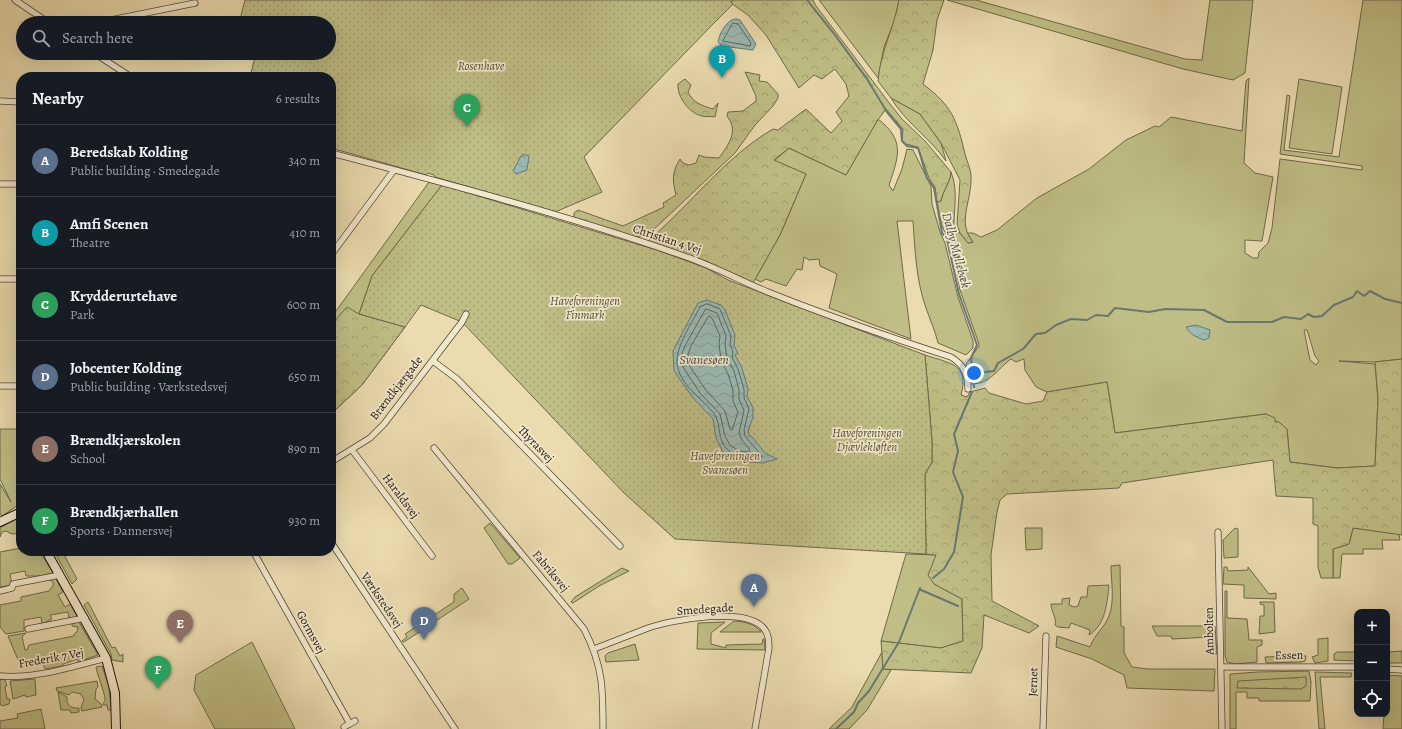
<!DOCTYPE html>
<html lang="en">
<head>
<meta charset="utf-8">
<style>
	:root { --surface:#171b24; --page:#20242c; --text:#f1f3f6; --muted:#9ea1a6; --line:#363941; --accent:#7c3aed }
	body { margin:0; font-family:Alegreya,serif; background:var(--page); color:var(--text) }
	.controls { position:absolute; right:12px; bottom:12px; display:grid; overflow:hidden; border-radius:8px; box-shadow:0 4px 16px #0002 }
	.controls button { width:36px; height:36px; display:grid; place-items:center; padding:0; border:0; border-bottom:1px solid var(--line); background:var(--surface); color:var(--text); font:20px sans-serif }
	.you { position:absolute; left:974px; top:373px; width:14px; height:14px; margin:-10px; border:3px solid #fff; border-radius:50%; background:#1a73e8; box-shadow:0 0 0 6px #1a73e833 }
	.badge { display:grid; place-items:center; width:26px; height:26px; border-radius:50%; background:var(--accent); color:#fff; font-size:13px; font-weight:700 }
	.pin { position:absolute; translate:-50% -33px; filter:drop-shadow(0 1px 2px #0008) }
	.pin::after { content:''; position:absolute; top:21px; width:14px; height:12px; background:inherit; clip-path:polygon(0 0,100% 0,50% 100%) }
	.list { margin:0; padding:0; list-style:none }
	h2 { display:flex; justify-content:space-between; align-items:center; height:52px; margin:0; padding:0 16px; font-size:17px }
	h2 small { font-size:13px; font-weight:400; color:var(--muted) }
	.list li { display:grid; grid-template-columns:26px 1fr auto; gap:12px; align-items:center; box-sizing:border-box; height:72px; padding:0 16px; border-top:1px solid var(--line) }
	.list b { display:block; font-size:15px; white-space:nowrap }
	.list p { margin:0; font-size:13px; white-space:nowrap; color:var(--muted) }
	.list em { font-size:13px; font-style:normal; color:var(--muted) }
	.icon { flex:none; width:22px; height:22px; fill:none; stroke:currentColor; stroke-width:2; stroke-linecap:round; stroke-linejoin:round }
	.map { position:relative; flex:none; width:1402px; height:729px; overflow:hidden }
	.search { position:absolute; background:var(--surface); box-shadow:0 4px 16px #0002; left:16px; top:16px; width:320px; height:44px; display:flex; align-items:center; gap:10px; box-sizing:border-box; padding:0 14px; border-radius:22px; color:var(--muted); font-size:15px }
	.panel { position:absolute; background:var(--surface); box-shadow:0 4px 16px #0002; left:16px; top:72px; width:320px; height:484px; border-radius:16px }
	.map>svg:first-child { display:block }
	.grass { fill:#bfbe86; stroke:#6e694a; fill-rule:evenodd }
	.forest { fill:url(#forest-crowns); stroke:#6e694a }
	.park { fill:url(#park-dots); stroke:#6e694a }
	.water { fill:url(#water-waves); stroke:#697871 }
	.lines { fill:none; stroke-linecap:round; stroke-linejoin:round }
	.shore { stroke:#5c6760; stroke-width:1 }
	.stream { stroke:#697871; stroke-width:2 }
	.street-casing { stroke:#514636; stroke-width:7 }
	.secondary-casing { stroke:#1e140d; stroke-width:10 }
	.street { stroke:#f2e8cc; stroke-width:5.5 }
	.secondary { stroke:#f2e8cc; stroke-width:8 }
	.labels { text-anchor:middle; stroke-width:3.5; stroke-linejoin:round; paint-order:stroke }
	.park-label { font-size:12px; font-style:italic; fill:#565037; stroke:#f2e8cc }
	.street-label { font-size:12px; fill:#1e140d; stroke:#f2e8cc }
	.water-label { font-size:13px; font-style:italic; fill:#4a4e47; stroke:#f2e8cc }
</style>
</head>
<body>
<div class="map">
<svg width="1402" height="729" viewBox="0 0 1402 729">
	<defs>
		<pattern id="forest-crowns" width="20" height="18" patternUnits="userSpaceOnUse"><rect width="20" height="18" fill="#bfbe86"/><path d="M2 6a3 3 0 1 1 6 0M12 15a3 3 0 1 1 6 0" fill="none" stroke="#a4a272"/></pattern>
		<pattern id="park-dots" width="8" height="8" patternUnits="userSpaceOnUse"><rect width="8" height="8" fill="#bfbe86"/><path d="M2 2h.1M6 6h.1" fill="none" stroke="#a4a272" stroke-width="1.8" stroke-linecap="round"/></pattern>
		<pattern id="water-waves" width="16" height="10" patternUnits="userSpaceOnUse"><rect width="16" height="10" fill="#9bbab4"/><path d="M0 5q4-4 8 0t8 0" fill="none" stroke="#859f9a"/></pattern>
	</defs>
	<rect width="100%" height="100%" fill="#ebdcb0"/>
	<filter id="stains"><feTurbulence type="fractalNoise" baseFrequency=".005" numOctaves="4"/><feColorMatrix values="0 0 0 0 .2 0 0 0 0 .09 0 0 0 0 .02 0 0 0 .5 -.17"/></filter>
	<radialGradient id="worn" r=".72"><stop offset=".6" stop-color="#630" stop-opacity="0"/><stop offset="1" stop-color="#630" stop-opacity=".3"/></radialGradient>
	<path class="grass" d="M819 0H899L895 19 884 47 878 78Z
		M947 0H976L1185 59 1202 60 1210 0H1253L1245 73 1233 80 1183 69Z
		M1363 0H1402V359L1375 362 1339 361 1375 364 1378 399 1375 466 1337 468 1290 462 1287 429 1266 414 1115 433 1107 382 1047 392 1036 387 1025 370 1024 359 1016 362 1011 359C997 369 990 385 970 384L966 364 979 346V344L960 290 955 264 949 250V238C940 228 940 215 937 202L941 201C943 190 950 183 951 172 959 191 953 212 954 232L960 233 968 243 973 242 967 233H973L981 237 997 230 1037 198 1089 169 1126 140 1155 126 1159 127 1171 117 1242 131 1246 81 1249 78 1244 163 1255 173 1273 177 1262 241 1245 240V253L1253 258H1258L1259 252 1268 243 1272 228 1280 159 1362 170V166L1280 154 1287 95 1290 96 1284 150 1339 157ZM1304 330H1307L1315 356 1319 361 1316 365 1310 360Z
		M1299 79 1342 87 1332 154 1289 148Z
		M891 98 920 114 941 143 946 161C930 138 905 122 891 98Z
		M878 119C905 140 899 156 889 185L893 191 902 169 907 149 913 150 931 186 932 204 940 232 945 243 958 297 973 341V348L966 355 938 343C935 330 930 320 926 308 916 280 915 250 913 221H897L911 339 829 308 837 274 820 266 819 259 809 260 804 257 802 270 797 269 786 286 766 279 761 282 755 279 780 235 806 174 774 161 789 148 846 175Z
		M429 182 442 185 372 276 359 314 405 327 362 385 331 414V318Z
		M0 429H21V503L2 516 0 514V484L11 502 0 479Z
		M19 517 21 518V533L12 534 6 531 2 532 0 537V528Z
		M490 523 520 558 512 564H508L484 528Z
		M1042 528V549L1026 550 1025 528Z
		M1235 528 1238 529V557L1224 558 1223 540Z
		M1353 528 1399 534 1400 540H1382L1383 549H1363V554H1342L1340 578H1333V549L1349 544Z
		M21 548V551H40L53 573 40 576H26L25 571 10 574 12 585 0 587V552Z
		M54 551H62L77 579 72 584Z
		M906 554 936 555 934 584 962 599 963 641 941 648 881 641Z
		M1120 565 1121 626 1124 627V653L1132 667 1148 669H1215L1214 691 1127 688 1124 675 1092 659 1056 647 1057 636 1090 647C1094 635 1105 627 1109 616 1115 601 1111 581 1111 566Z
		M1224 567H1227L1228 571 1248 570V567L1269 594 1276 593V599L1244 598V585L1223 584Z
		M622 568 629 571 599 586 573 603 571 602 575 597Z
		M55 577 63 592 58 595 65 607 70 604 78 618 69 620 68 612 50 615 52 619 42 624 41 617 24 620V631L6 634 0 627V605L21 601V597L49 591 53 586V582L48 579Z
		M1109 585C1107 603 1106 624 1089 635L1090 630 1071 623 1069 628 1058 627 1055 625C1057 617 1051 612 1051 604H1062V599L1070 598 1069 605 1074 607 1078 606 1081 597H1087L1088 586Z
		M462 588 469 599 404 642 402 641 407 637 405 634 454 602V594Z
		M1225 591H1227V618L1247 619 1249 640H1262V645L1257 647V662L1235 664 1227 662 1225 656Z
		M88 602 112 648 115 647 120 656 123 654V662L112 660 111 654 84 605Z
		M1260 602H1274L1275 632 1259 634 1260 616H1264V605L1260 604Z
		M734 621C745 622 754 623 761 632H720Z
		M79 622 98 655 78 662V659L63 664V666L45 669 43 664 21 667 8 636 26 633 22 637 25 650H27L29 645 74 636V634L77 632 78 627 72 626V623Z
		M725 622 711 633V644L726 648V645L762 644 763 639H764L765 650 697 649 698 623Z
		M1152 626H1215L1217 654H1212L1210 637 1172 639 1171 636H1157Z
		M1328 638V661L1315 663 1312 657 1318 655V639Z
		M252 642 295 729H215L194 690 196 675Z
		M635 644 639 660 606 662 605 656 608 653Z
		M1402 651V663H1387V652Z
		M882 652 883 669 891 670 867 710 849 729H829L852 707Z
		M1337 652H1357V661L1334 660V654Z
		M1295 656H1306L1305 661 1302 662 1266 663 1265 657Z
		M102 666 109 687 111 710H108L107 705H103C103 703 105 702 105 700 106 697 97 674 96 667Z
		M1309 671 1311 682 1310 701H1259V698H1247V692H1236V729H1230V674L1258 672Z
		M1315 672 1352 673 1351 677H1320L1325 729H1319Z
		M1387 675 1402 676V729H1383L1384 714H1387Z
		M0 679 5 680 7 686 5 687 7 699H10L9 704 2 706 0 704Z
		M35 679 36 695 26 697 25 695 13 699 10 681Z
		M97 681 98 687 96 689 95 699 101 704 102 707 82 711 81 707 84 700 81 694 72 692 69 695 57 691 56 688Z
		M58 692 67 697C66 705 71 709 79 708V712L71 713 70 710H61Z
		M41 709 45 729H0V721L18 718 17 714Z"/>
	<path class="forest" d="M733 0H813L816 6 890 104 902 119 925 141 951 172C950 183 943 190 941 201L937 202 935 187 929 178 918 147 906 144 902 140 903 129 886 109 877 121 846 175 789 148 774 160 806 174 780 235 753 283 706 261 648 241C690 205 725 157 773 129L778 130 806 109 831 133 842 121 836 112 849 96 846 84 835 69 822 79 814 75 799 88 766 35 748 15 731 3Z
		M899 0H944L937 20 933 50 923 84C952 106 957 120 965 154 967 162 972 171 971 180 971 202 957 223 973 242L968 243 960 233 957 225 960 180 941 143 920 114 891 98 878 81C880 53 894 28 899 0Z
		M745 72 760 75 759 81 767 82 778 94V98L773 106 755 125 735 153 651 232 644 236 635 237 574 218V213L578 210 623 226 664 207 663 203 676 195C672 180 672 172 680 159L683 163 689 165 696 163 699 155 704 157 719 158C729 144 739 131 727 116L728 112 743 111 756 101V96Z
		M685 79 691 85 688 92C693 103 703 106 713 109L718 103 715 117C711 116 705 117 702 116 689 113 677 97 678 84Z
		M347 307 359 314 405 327 362 385 331 414V325Z
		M925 355C948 363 970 363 961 395L967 397 970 392 985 388 989 393 1026 404 1043 401 1047 392 1107 382 1115 433 1266 414 1275 418V422H1279L1287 429 1290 462 1337 468 1375 466 1378 399 1375 362 1402 359V535L1353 528 1349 544 1333 549V578H1321L1318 567V526L1313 524V498L1276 496 1273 460 1122 483 1119 488 1007 494 1000 500 997 512 991 555 992 601 1039 626 1029 633 984 615 982 648 971 673 883 669 881 641 941 648 963 641 962 599 934 584 928 575 936 555 926 554 925 474 932 462V441Z
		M1306 677V686L1301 689 1237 688 1238 681Z"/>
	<path class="park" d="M245 0H733L731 2 733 4 714 23 584 157 602 192 555 212 435 177 434 175 428 173 426 175 331 148V77H250L256 53H329V23H239Z
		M442 185 660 251 706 268 728 280 925 355 932 441V462L925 474 926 554 675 539 624 493 462 322 421 305 405 327 359 314 372 276Z"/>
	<path class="water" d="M736 19 740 20 756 44 753 50 722 46 718 42C719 34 727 19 736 19Z
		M525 154 529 156 527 170 516 174 513 171 521 156Z
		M707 300 721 305 725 310 735 335 734 346 738 353 735 355 742 368 748 389 747 397 753 407V417L748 431 749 435 753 438 765 453 777 459 763 463 737 461 723 452 716 438 713 419 693 398 674 371 673 351 698 303Z
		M1196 325 1210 330 1209 338 1204 340C1197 337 1190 335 1186 327Z"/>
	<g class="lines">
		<path class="shore" d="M733 23 738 24 751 43 750 46 723 41Z
			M707 304 720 309 731 336 730 344 733 352 732 357 738 369 744 389V398L749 409 744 430 745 436 762 456 761 459C749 458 735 458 727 449 717 439 721 425 715 415 703 398 678 385 677 362 676 346 693 321 700 307Z
			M706 309 717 313 726 336 725 344 727 358 734 371 739 390V399L744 410 739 433 742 440 750 450 749 452 739 451 730 445 725 436 720 414 700 393 683 367 682 353 686 344Z
			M709 316 712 318 720 336 719 344 721 360 728 374 733 390V401L738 412 732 430 730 429 725 411 705 389 689 365 688 354 691 346Z"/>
		<path class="stream" d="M807 0 835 35 867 79 887 112 901 129 902 141 907 146 918 148 919 151 927 178 934 188 942 233 947 239 959 294 977 345 971 358 974 387
			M972 369 980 371
			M985 372 994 371 998 363 1023 349 1036 334 1045 333 1056 325 1071 319 1087 320 1096 315 1108 316 1115 308 1149 312 1165 309 1204 310 1227 322H1272L1284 317 1301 319 1308 314 1314 317 1322 316 1334 305 1353 297 1357 291 1364 296 1370 291 1385 299 1402 303
			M933 578 944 569 954 552 963 497 953 472 958 451 954 434 972 392
			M921 590 958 606
			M836 729 854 712 858 703 869 691 899 642 920 588"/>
		<g class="street-casing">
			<path id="street" d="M15 0 49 23
				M96 23 195 3
				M94 53 131 77
				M0 101 21 102
				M331 153C448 184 566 215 681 255 711 265 739 280 768 292 828 316 889 337 951 357 964 365 968 374 968 389
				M0 184H21
				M331 245 336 248
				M331 255 394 170
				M0 279H21
				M433 361 457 379 620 546
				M0 386H21
				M434 448 584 629C603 666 603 688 603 729
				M352 450 432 556
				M331 462 370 438 384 424 462 322 466 314
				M1218 532 1222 729
				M331 542 455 729
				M253 551 350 724
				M0 591 12 588 13 584 60 575
				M28 629 85 618
				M594 649C612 642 630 635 648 628 672 620 749 605 765 630 769 635 769 642 769 648L755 729
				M1221 667H1357
				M1387 669 1402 670
				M0 676C35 679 72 667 106 658
				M344 727 355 721
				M1043 729 1046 636"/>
		</g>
		<g class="secondary-casing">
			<path id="secondary" d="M0 522 21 512
				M46 551 106 658 115 693 116 729"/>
		</g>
		<use href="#street" class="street"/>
		<use href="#secondary" class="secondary"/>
	</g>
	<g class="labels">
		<g class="park-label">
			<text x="481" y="70">Rosenhave</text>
			<text x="585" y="305">Haveforeningen<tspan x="585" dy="14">Finmark</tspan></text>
			<text x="867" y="437">Haveforeningen<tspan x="867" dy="14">Djævlekløften</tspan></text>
			<text x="725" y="460">Haveforeningen<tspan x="725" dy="14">Svanesøen</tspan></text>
		</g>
		<g class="street-label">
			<text transform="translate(667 239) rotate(18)" y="4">Christian 4 Vej</text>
			<text transform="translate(396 388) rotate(-52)" y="4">Brændkjærgade</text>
			<text transform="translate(536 444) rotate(46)" y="4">Thyrasvej</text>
			<text transform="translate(401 496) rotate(53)" y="4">Haraldsvej</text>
			<text transform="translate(551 571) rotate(50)" y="4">Fabriksvej</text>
			<text transform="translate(382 600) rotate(56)" y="4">Værkstedsvej</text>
			<text transform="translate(705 609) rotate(-4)" y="4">Smedegade</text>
			<text transform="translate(1209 631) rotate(-91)" y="4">Ambolten</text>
			<text transform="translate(311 632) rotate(61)" y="4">Gormsvej</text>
			<text transform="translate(1289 655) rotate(-1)" y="4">Essen</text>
			<text transform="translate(51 658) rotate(-10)" y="4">Frederik 7 Vej</text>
			<text transform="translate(1033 682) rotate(-88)" y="4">Jernet</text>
		</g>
		<g class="water-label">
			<text transform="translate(957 250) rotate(75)" y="5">Dalby Møllebæk</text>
			<text x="704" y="364">Svanesøen</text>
		</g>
	</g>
	<rect width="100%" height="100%" filter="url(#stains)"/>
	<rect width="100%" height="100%" fill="url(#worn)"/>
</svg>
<div class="controls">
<button>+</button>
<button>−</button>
<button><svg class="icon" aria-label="locate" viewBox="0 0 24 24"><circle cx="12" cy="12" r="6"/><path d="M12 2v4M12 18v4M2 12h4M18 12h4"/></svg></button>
</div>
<div class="you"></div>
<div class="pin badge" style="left:754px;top:607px;background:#5c6f8a">A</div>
<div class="pin badge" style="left:722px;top:78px;background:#0f9aa8">B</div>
<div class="pin badge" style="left:467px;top:127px;background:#2e9e5b">C</div>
<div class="pin badge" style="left:424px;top:640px;background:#5c6f8a">D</div>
<div class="pin badge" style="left:180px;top:643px;background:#8d6e63">E</div>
<div class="pin badge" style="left:158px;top:689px;background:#2e9e5b">F</div>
<div class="search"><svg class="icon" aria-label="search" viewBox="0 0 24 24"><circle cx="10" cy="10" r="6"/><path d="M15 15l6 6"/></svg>Search here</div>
<section class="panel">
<h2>Nearby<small>6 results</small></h2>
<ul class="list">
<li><span class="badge" style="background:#5c6f8a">A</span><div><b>Beredskab Kolding</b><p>Public building · Smedegade</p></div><em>340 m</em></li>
<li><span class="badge" style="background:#0f9aa8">B</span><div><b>Amfi Scenen</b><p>Theatre</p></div><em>410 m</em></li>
<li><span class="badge" style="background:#2e9e5b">C</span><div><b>Krydderurtehave</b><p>Park</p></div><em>600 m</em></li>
<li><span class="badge" style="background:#5c6f8a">D</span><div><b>Jobcenter Kolding</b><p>Public building · Værkstedsvej</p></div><em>650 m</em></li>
<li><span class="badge" style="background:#8d6e63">E</span><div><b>Brændkjærskolen</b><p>School</p></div><em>890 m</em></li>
<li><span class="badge" style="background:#2e9e5b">F</span><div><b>Brændkjærhallen</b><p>Sports · Dannersvej</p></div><em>930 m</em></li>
</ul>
</section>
</div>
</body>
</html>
